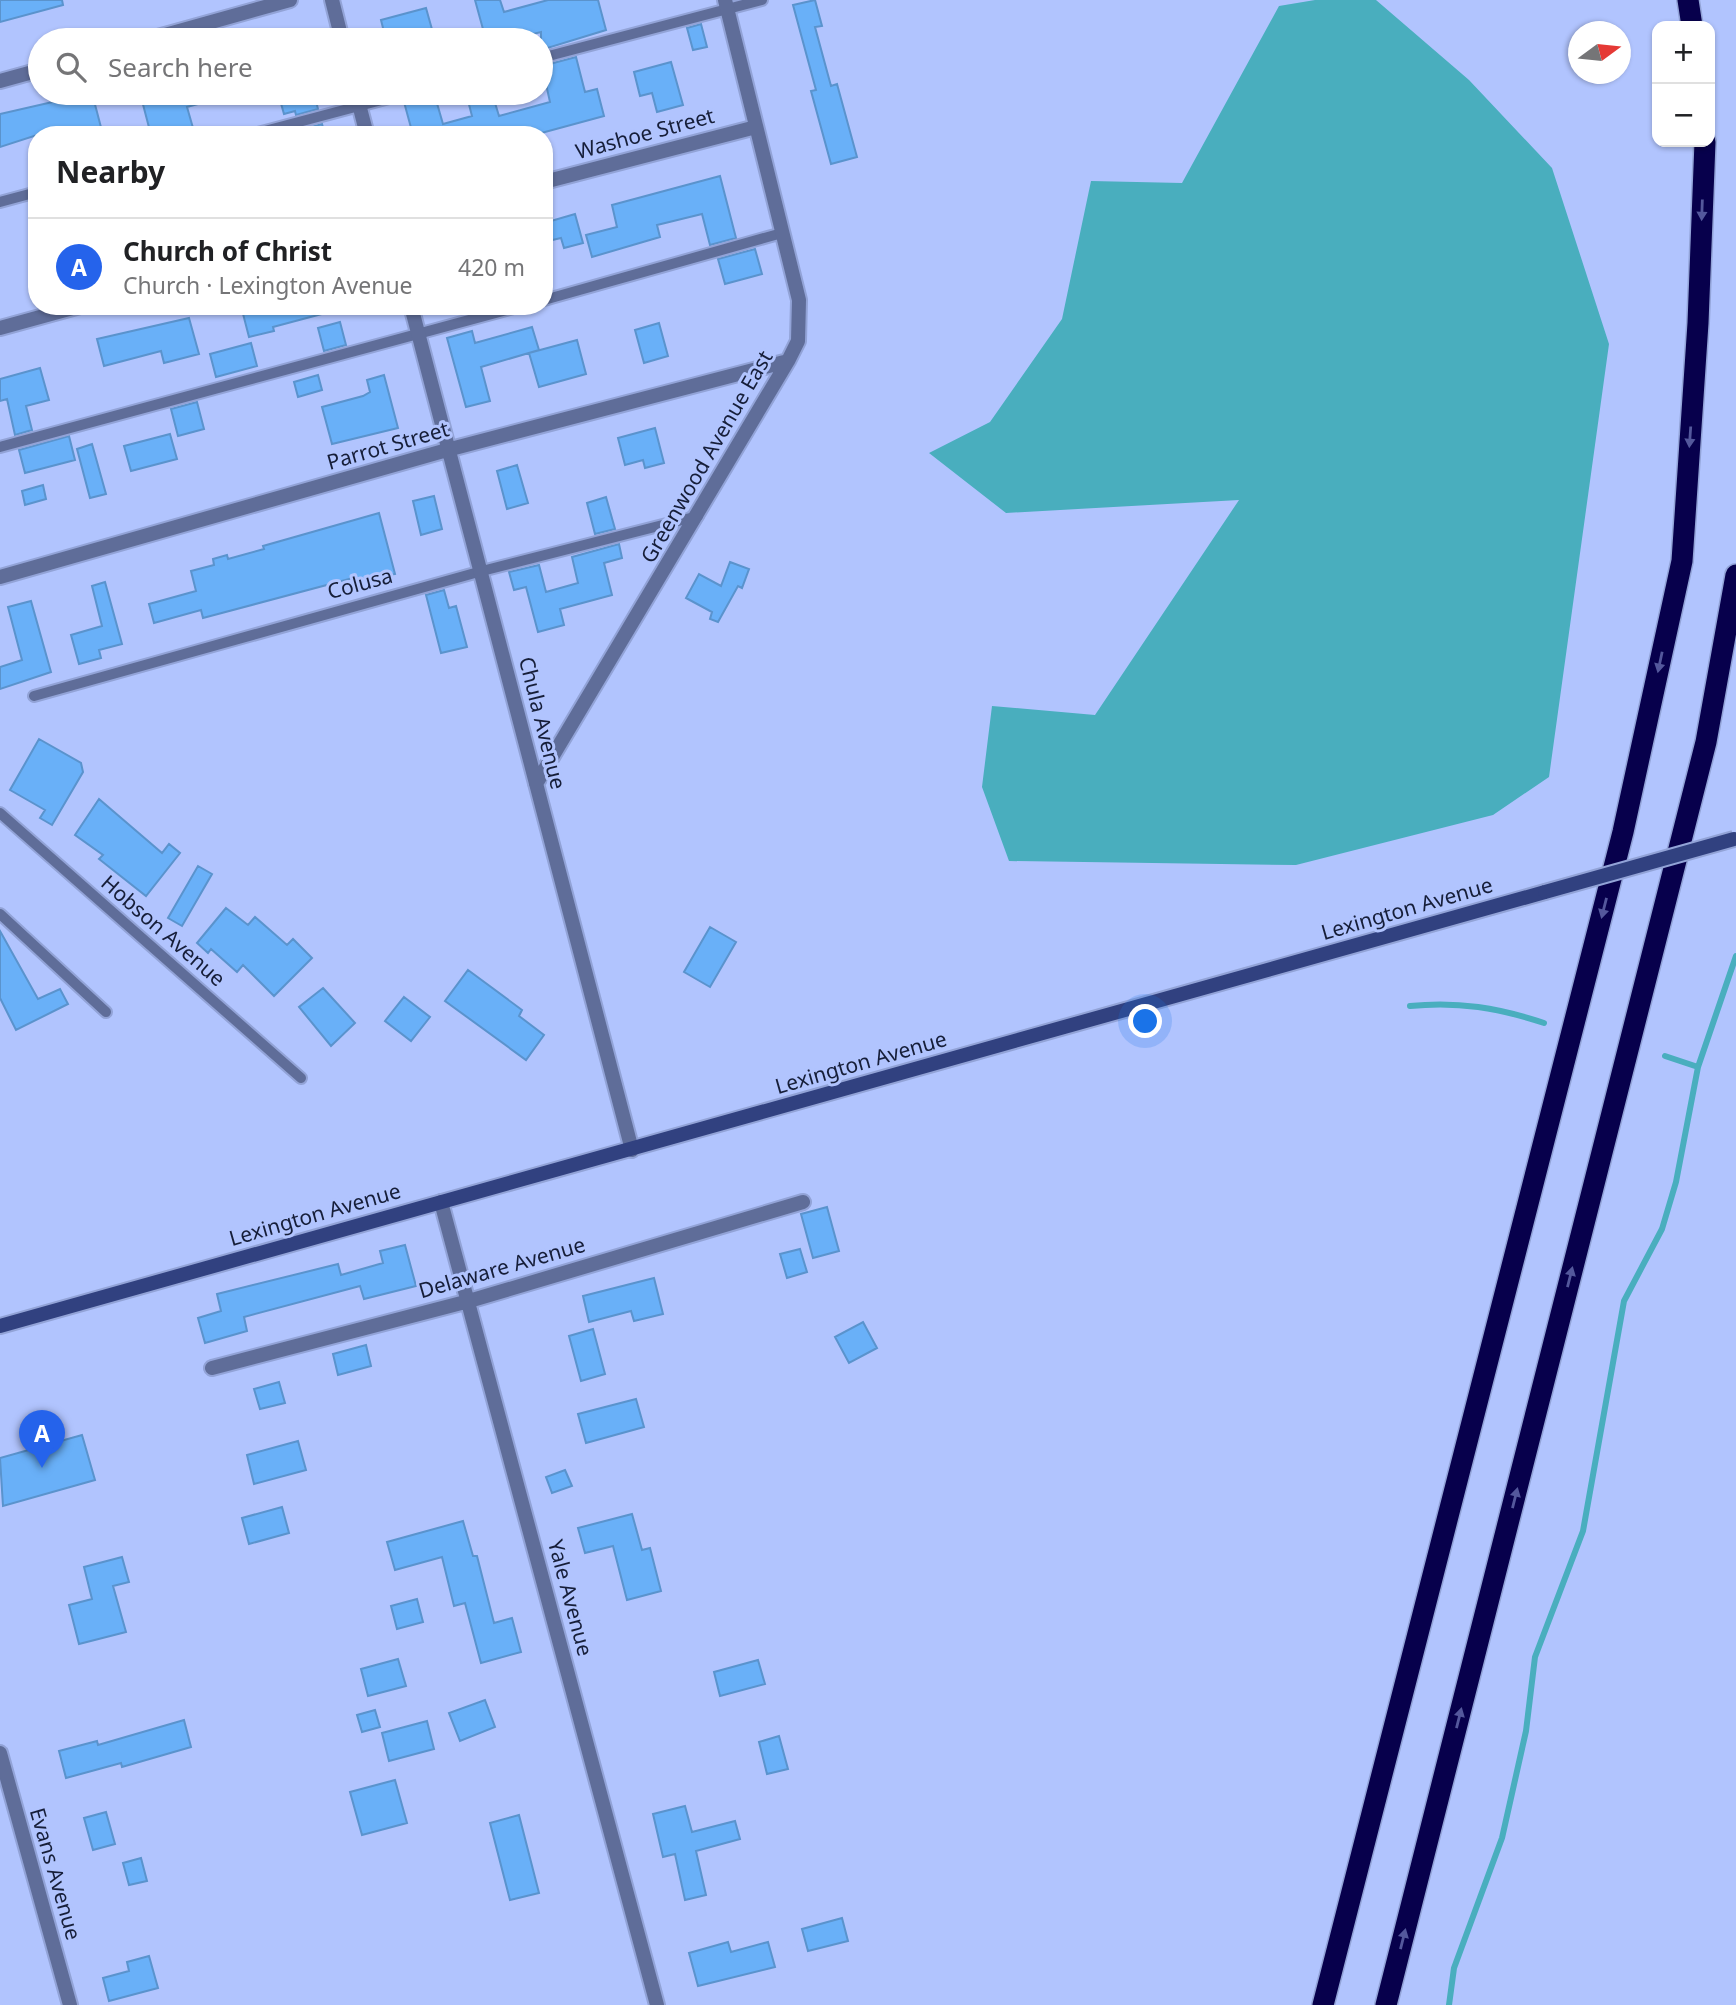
<!DOCTYPE html>
<html lang="en">
<head>
<meta charset="utf-8">
<style>
	:root { --surface:#fff; --page:#f2f2f2; --text:#202124; --muted:#757577; --line:#e0e0e0; --accent:#2563eb }
	body { margin:0; font-family:"Noto Sans",sans-serif; background:var(--page); color:var(--text) }
	.controls { position:absolute; right:21px; top:21px; display:grid; overflow:hidden; border-radius:14px; box-shadow:0 2px 5px #0004 }
	.controls button { width:63px; height:63px; display:grid; place-items:center; padding:0; border:0; border-bottom:2px solid var(--line); background:var(--surface); color:var(--text); font:35px sans-serif }
	.compass { position:absolute; left:1568px; top:21px; width:63px; height:63px; border-radius:50%; background:var(--surface); box-shadow:0 2px 5px #0004; rotate:75deg }
	.you { position:absolute; left:1146px; top:1022px; width:24px; height:24px; margin:-18px; border:5px solid #fff; border-radius:50%; background:#1a73e8; box-shadow:0 0 0 10px #1a73e833 }
	.badge { display:grid; place-items:center; width:46px; height:46px; border-radius:50%; background:var(--accent); color:#fff; font-size:23px; font-weight:700 }
	.pin { position:absolute; translate:-50% -58px; filter:drop-shadow(0 2px 4px #0008) }
	.pin::after { content:''; position:absolute; top:37px; width:24px; height:21px; background:inherit; clip-path:polygon(0 0,100% 0,50% 100%) }
	.list { margin:0; padding:0; list-style:none }
	h2 { display:flex; justify-content:space-between; align-items:center; height:91px; margin:0; padding:0 28px; font-size:30px }
	h2 small { font-size:23px; font-weight:400; color:var(--muted) }
	.list li { display:grid; grid-template-columns:46px 1fr auto; gap:21px; align-items:center; box-sizing:border-box; height:98px; padding:0 28px; border-top:2px solid var(--line) }
	.list b { display:block; font-size:26px; white-space:nowrap }
	.list p { margin:0; font-size:23px; white-space:nowrap; color:var(--muted) }
	.list em { font-size:23px; font-style:normal; color:var(--muted) }
	.icon { flex:none; width:38px; height:38px; fill:none; stroke:currentColor; stroke-width:2; stroke-linecap:round; stroke-linejoin:round }
	.map { position:relative; flex:none; width:1736px; height:2005px; overflow:hidden }
	.search { position:absolute; background:var(--surface); box-shadow:0 2px 5px #0004; left:28px; top:28px; width:525px; height:77px; display:flex; align-items:center; gap:18px; box-sizing:border-box; padding:0 24px; border-radius:38px; color:var(--muted); font-size:26px }
	.panel { position:absolute; background:var(--surface); box-shadow:0 2px 5px #0004; left:28px; top:126px; width:525px; height:189px; border-radius:28px }
	.map>svg:first-child { display:block }
	.water { fill:#49aebe }
	.lines { fill:none; stroke-linecap:round; stroke-linejoin:round }
	.stream { stroke:#49aebe; stroke-width:6 }
	.building { fill:#69b0f8; stroke:#5a93cd; stroke-width:2 }
	.lane-casing { stroke:#92a3d7; stroke-width:14 }
	.street-casing { stroke:#92a3d7; stroke-width:18 }
	.secondary-casing { stroke:#92a3d7; stroke-width:18 }
	.highway-casing { stroke:#92a3d7; stroke-width:24 }
	.lane { stroke:#5f6d99; stroke-width:10 }
	.street { stroke:#5f6d99; stroke-width:14 }
	.secondary { stroke:#314180; stroke-width:14 }
	.highway { stroke:#07004c; stroke-width:21 }
	.secondary-bridge-casing { stroke:#92a3d7; stroke-width:18; stroke-linecap:butt }
	.secondary-bridge { stroke:#314180; stroke-width:14 }
	.oneway { fill:#54589c }
	.labels { text-anchor:middle; stroke-width:6; stroke-linejoin:round; paint-order:stroke }
	.street-label { font-size:21px; fill:#161e39; stroke:#b1c4fe }
</style>
</head>
<body>
<div class="map">
<svg width="1736" height="2005" viewBox="0 0 1736 2005">
	<rect width="100%" height="100%" fill="#b1c4fe"/>
	<path class="water" d="M1315 0H1376L1469 80 1552 168 1609 344 1549 777 1493 815 1296 865 1009 861 982 787 992 706 1095 715 1239 500 1006 513 929 453 990 422 1062 319 1091 181 1182 183 1279 6Z"/>
	<g class="lines">
		<path class="stream" d="M1410 1006C1458 1001 1499 1008 1544 1023
			M1665 1056 1698 1067
			M1449 2005 1454 1968 1502 1838 1526 1731 1535 1657 1583 1531 1624 1301 1662 1229 1676 1182 1698 1067 1736 956"/>
	</g>
	<path class="building" d="M0 0H62L63 5 0 22Z
		M475 0H500L504 12 548 0H598L606 30 541 50V32L508 40H486Z
		M815 0 822 26 815 27 831 86 837 84 857 157 831 164 811 91 816 90 793 5Z
		M426 8 435 40H386L381 20Z
		M701 24 707 47 693 50 687 28Z
		M576 57 585 92 597 89 604 116 534 135H413L404 102 413 99 416 93H434L443 124 472 116 466 93H492L499 116 550 102 542 66Z
		M671 62 683 105 657 112 652 93 640 96 634 72Z
		M92 93 103 135H37L0 147V114Z
		M140 93H220V98L187 107 195 135H151Z
		M278 93H314L318 109 296 115 295 111 284 114Z
		M322 124 325 135H302L301 130Z
		M720 176 736 238 710 245 702 214 657 225 660 237 592 257 586 235 617 227 612 205Z
		M575 214 583 243 564 248 561 238 544 242V223Z
		M755 249 762 274 725 284 718 259Z
		M241 306H332L333 311 273 327 274 331 249 337Z
		M189 318 199 354 164 363 161 351 104 366 97 339Z
		M340 322 346 345 324 351 318 328Z
		M659 323 668 356 644 363 635 330Z
		M532 327 539 350 481 367 490 401 466 407 447 338 472 331 475 343Z
		M577 340 586 374 539 387 529 353Z
		M251 343 257 366 216 377 210 354Z
		M40 368 49 400 26 406 32 430 15 435 7 399 0 401V379Z
		M318 375 322 390 298 397 294 382Z
		M384 375 398 428 332 444 322 407 363 396 370 392 367 380Z
		M197 402 204 429 178 436 171 409Z
		M655 428 664 463 645 468 643 460 625 465 618 438Z
		M170 434 177 459 131 471 124 446Z
		M69 436 75 460 25 473 19 450Z
		M92 444 106 494 90 498 77 449Z
		M517 465 528 503 507 509 497 471Z
		M43 485 46 499 25 505 22 491Z
		M434 496 442 529 421 535 413 501Z
		M606 497 615 529 595 534 587 503Z
		M379 513 395 574 354 582 353 578 203 618 201 610 154 623 149 604 196 591 191 571 214 565 213 559 227 555 228 559 264 549 263 546Z
		M619 544 622 558 604 563 612 595 560 609 564 625 538 632 526 587 514 590 509 572 539 565 546 592 578 583 572 557Z
		M730 562 749 569 742 588 738 586 718 622 710 619 712 612 686 598 699 574 721 586Z
		M105 582 122 644 99 650 101 658 79 664 71 635 102 626 92 586Z
		M444 590 449 608 456 606 467 647 441 653 426 595Z
		M31 601 51 672 0 689V667L22 660 8 607Z
		M39 739 81 763 83 772 52 825 40 818 45 810 10 790Z
		M99 799 162 853 169 844 180 853 146 896 99 859 103 855 75 835Z
		M198 866 212 874 182 926 168 918Z
		M226 908 248 925 255 917 287 945 293 939 312 958 274 996 243 965 237 972 211 949 208 953 197 943Z
		M710 927 736 942 710 987 684 972Z
		M0 931 38 999 60 989 68 1004 16 1030 0 998Z
		M468 970 522 1010 519 1016 544 1035 526 1060 445 1001Z
		M323 988 355 1023 331 1046 299 1007Z
		M404 997 430 1017 411 1041 385 1021Z
		M827 1207 839 1251 813 1258 801 1214Z
		M405 1245 416 1286 364 1299 360 1286 244 1317 247 1331 205 1343 198 1318 221 1311 217 1294 338 1264 341 1275 383 1263 380 1251Z
		M800 1249 807 1272 787 1278 780 1254Z
		M654 1278 663 1314 634 1321 631 1311 589 1322 583 1296Z
		M863 1322 877 1348 849 1363 835 1337Z
		M593 1329 605 1374 581 1381 569 1336Z
		M366 1345 371 1366 338 1375 333 1354Z
		M279 1382 285 1403 260 1409 254 1389Z
		M636 1399 644 1427 586 1443 578 1414Z
		M82 1435 95 1480 3 1506 0 1458Z
		M298 1441 306 1470 254 1484 247 1455Z
		M565 1470 572 1486 552 1493 546 1477Z
		M282 1507 289 1533 249 1544 242 1518Z
		M632 1514 642 1550 650 1548 661 1591 627 1600 613 1546 585 1553 578 1528Z
		M463 1521 473 1556H477L494 1623 512 1618 521 1652 481 1663 465 1603 454 1606 442 1557 395 1570 387 1542Z
		M122 1557 129 1582 113 1586 126 1632 79 1644 69 1605 92 1599 84 1567Z
		M417 1599 423 1622 397 1629 391 1606Z
		M398 1659 406 1686 368 1696 361 1669Z
		M758 1660 765 1684 720 1696 714 1672Z
		M485 1700 495 1727 460 1741 449 1713Z
		M375 1710 380 1727 362 1732 357 1715Z
		M184 1720 191 1747 122 1767 121 1763 66 1778 59 1751 97 1741 98 1745Z
		M427 1721 434 1749 389 1761 382 1733Z
		M779 1736 788 1769 767 1774 759 1742Z
		M395 1780 407 1823 362 1835 350 1792Z
		M685 1806 692 1832 735 1821 740 1839 696 1851 706 1895 685 1900 675 1854 663 1857 653 1814Z
		M106 1812 115 1844 93 1850 84 1818Z
		M519 1815 539 1893 510 1900 490 1823Z
		M141 1858 147 1881 129 1885 123 1863Z
		M842 1918 848 1941 808 1951 802 1929Z
		M728 1942 731 1952 768 1942 775 1967 698 1986 689 1953Z
		M149 1956 158 1988 109 2001 103 1978 129 1971 127 1962Z"/>
	<g class="lines">
		<g class="lane-casing">
			<path id="lane" d="M541 58 762 0
				M250 135 408 93
				M0 202 37 192
				M544 300 782 233
				M0 447 521 306
				M34 696 482 571 698 516
				M0 813 301 1078
				M0 914 106 1012"/>
		</g>
		<g class="street-casing">
			<path id="street" d="M332 0 342 40
				M147 40 290 0
				M0 81 40 70
				M356 93 367 135
				M544 182 756 127
				M411 306 632 1150
				M0 328 80 306
				M0 577 447 450 788 361
				M536 784 788 361 798 341 799 300 725 0
				M441 1202 657 2005
				M212 1368 469 1301 803 1202
				M0 1753 70 2005"/>
		</g>
		<g class="secondary-casing">
			<path id="secondary" d="M0 1326 1545 892"/>
		</g>
		<g class="highway-casing">
			<path id="highway" d="M1688 0 1692 26
				M1323 2005 1623 832 1682 561 1698 323 1705 142
				M1386 2005 1706 742 1736 575"/>
		</g>
		<use href="#lane" class="lane"/>
		<use href="#street" class="street"/>
		<use href="#secondary" class="secondary"/>
		<use href="#highway" class="highway"/>
		<g class="secondary-bridge-casing">
			<path id="secondary-bridge" d="M1545 892 1734 839"/>
		</g>
		<use href="#secondary-bridge" class="secondary-bridge"/>
	</g>
	<defs><path id="oneway-solid" d="M-6-.8H1V-3.2L6.5 0L1 3.2V.8H-6Z" transform="scale(1.75)"/></defs>
	<g class="oneway">
		<use href="#oneway-solid" transform="translate(1702 210) rotate(92)"/>
		<use href="#oneway-solid" transform="translate(1690 437) rotate(94)"/>
		<use href="#oneway-solid" transform="translate(1660 662) rotate(102)"/>
		<use href="#oneway-solid" transform="translate(1604 908) rotate(104)"/>
		<use href="#oneway-solid" transform="translate(1570 1277) rotate(-76)"/>
		<use href="#oneway-solid" transform="translate(1515 1498) rotate(-76)"/>
		<use href="#oneway-solid" transform="translate(1459 1718) rotate(-76)"/>
		<use href="#oneway-solid" transform="translate(1403 1939) rotate(-76)"/>
	</g>
	<g class="labels">
		<g class="street-label">
			<text transform="translate(645 134) rotate(-15)" y="7">Washoe Street</text>
			<text transform="translate(388 446) rotate(-16)" y="7">Parrot Street</text>
			<text transform="translate(707 457) rotate(-60)" y="7">Greenwood Avenue East</text>
			<text transform="translate(360 584) rotate(-15)" y="7">Colusa</text>
			<text transform="translate(542 723) rotate(76)" y="7">Chula Avenue</text>
			<text transform="translate(1407 909) rotate(-16)" y="7">Lexington Avenue</text>
			<text transform="translate(163 931) rotate(41)" y="7">Hobson Avenue</text>
			<text transform="translate(861 1063) rotate(-16)" y="7">Lexington Avenue</text>
			<text transform="translate(315 1215) rotate(-16)" y="7">Lexington Avenue</text>
			<text transform="translate(502 1268) rotate(-16)" y="7">Delaware Avenue</text>
			<text transform="translate(570 1598) rotate(75)" y="7">Yale Avenue</text>
			<text transform="translate(55 1874) rotate(74)" y="7">Evans Avenue</text>
		</g>
	</g>
</svg>
<div class="controls">
<button>+</button>
<button>−</button>
</div>
<svg class="compass" viewBox="-18 -18 36 36"><path d="M0-13l5 13h-10z" fill="#e53935"/><path d="M0 13l5-13h-10z" fill="#757577"/></svg>
<div class="you"></div>
<div class="pin badge" style="left:42px;top:1468px">A</div>
<div class="search"><svg class="icon" aria-label="search" viewBox="0 0 24 24"><circle cx="10" cy="10" r="6"/><path d="M15 15l6 6"/></svg>Search here</div>
<section class="panel">
<h2>Nearby<small></small></h2>
<ul class="list">
<li><span class="badge">A</span><div><b>Church of Christ</b><p>Church · Lexington Avenue</p></div><em>420 m</em></li>
</ul>
</section>
</div>
</body>
</html>
